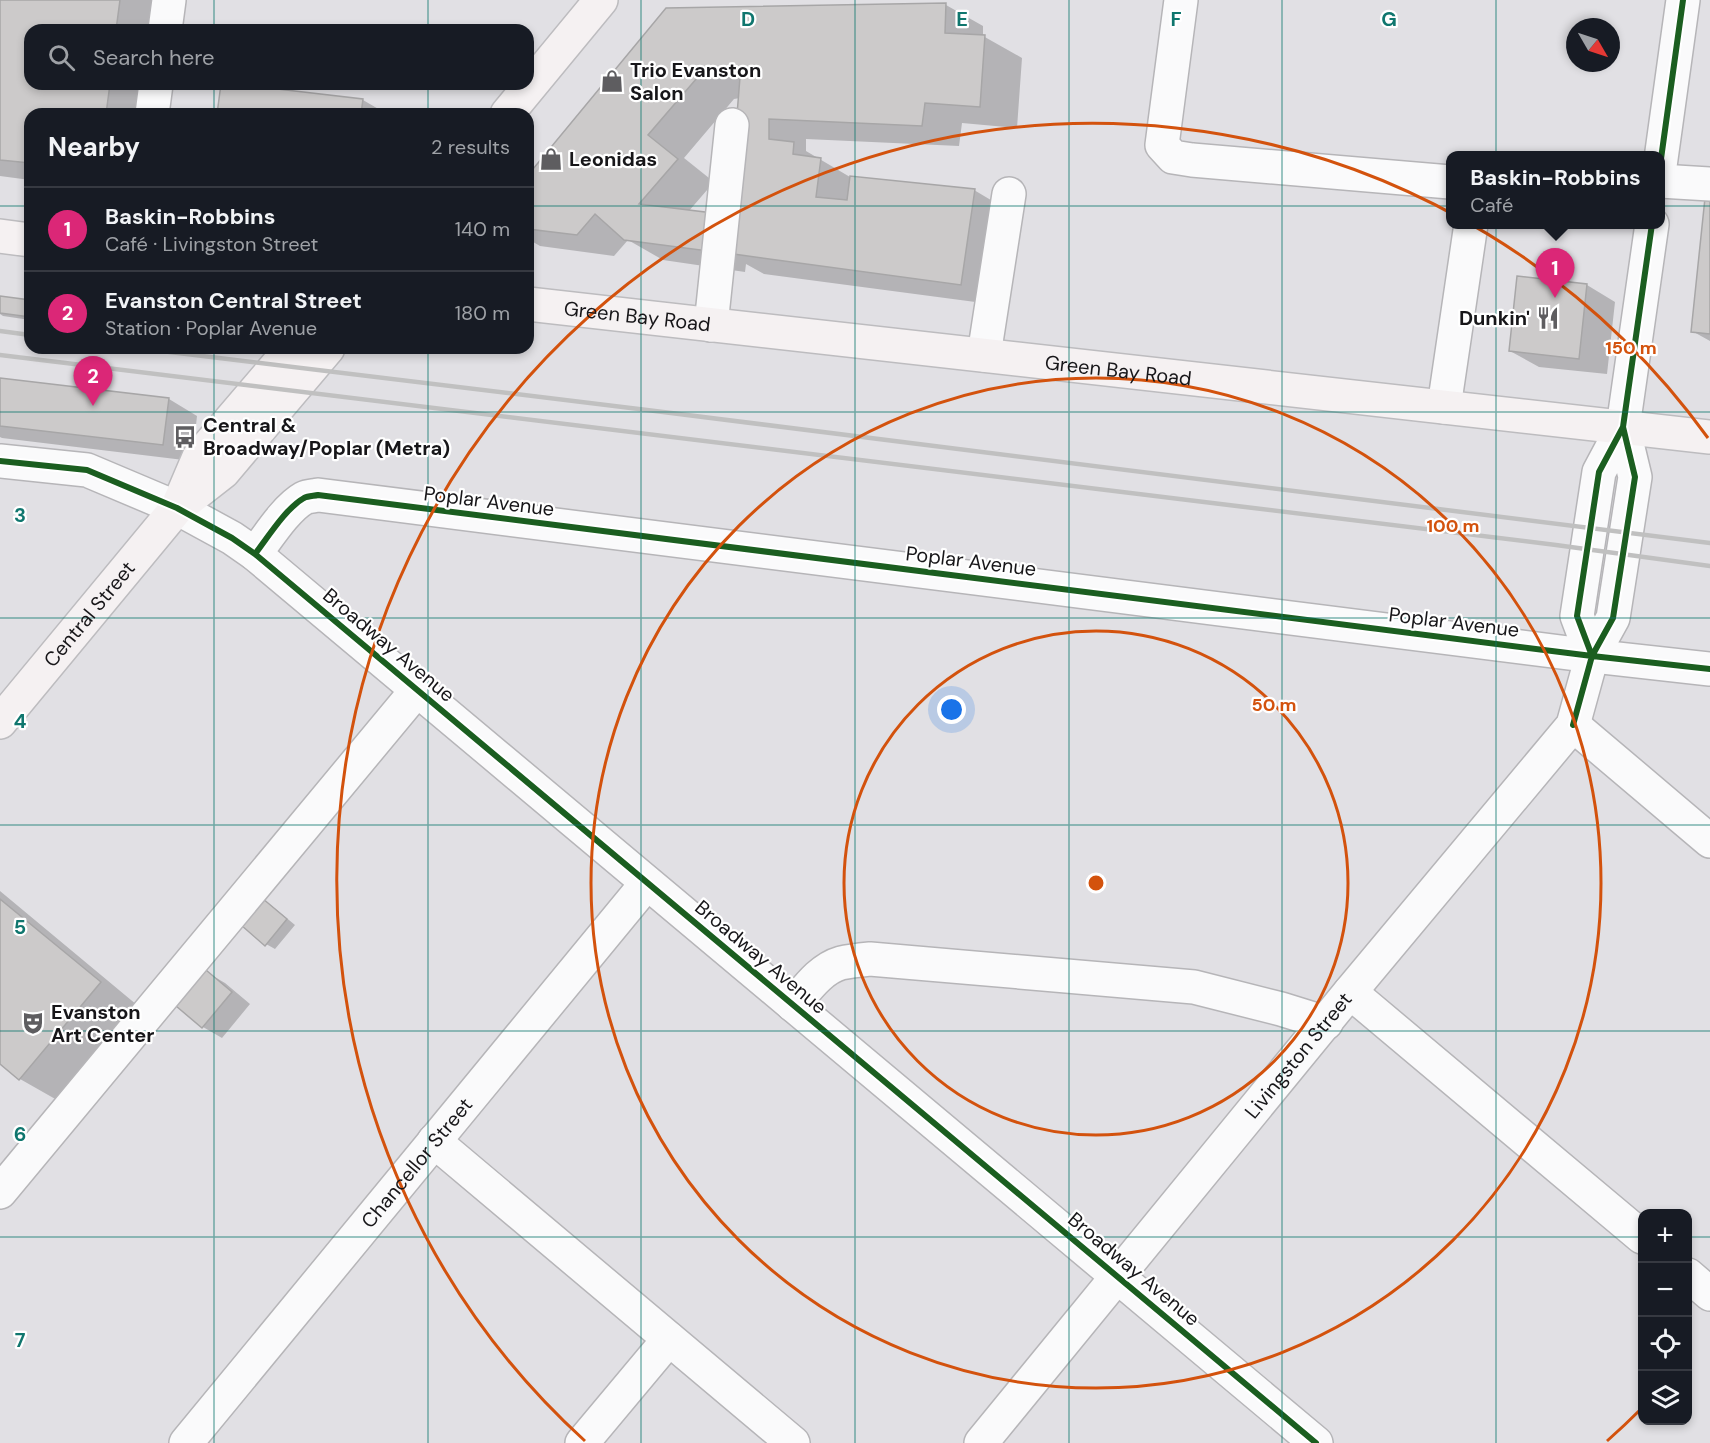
<!DOCTYPE html>
<html lang="en">
<head>
<meta charset="utf-8">
<style>
	:root { --surface:#171b24; --page:#20242c; --text:#f1f3f6; --muted:#9ea1a6; --line:#363941; --accent:#db2777 }
	body { margin:0; font-family:"DM Sans",sans-serif; background:var(--page); color:var(--text) }
	.controls { position:absolute; right:18px; bottom:18px; display:grid; overflow:hidden; border-radius:12px; box-shadow:0 3px 9px #0003 }
	.controls button { width:54px; height:54px; display:grid; place-items:center; padding:0; border:0; border-bottom:2px solid var(--line); background:var(--surface); color:var(--text); font:30px sans-serif }
	.compass { position:absolute; left:1566px; top:18px; width:54px; height:54px; border-radius:50%; background:var(--surface); box-shadow:0 3px 9px #0003; rotate:129deg }
	.you { position:absolute; left:952px; top:710px; width:21px; height:21px; margin:-15px; border:4px solid #fff; border-radius:50%; background:#1a73e8; box-shadow:0 0 0 9px #1a73e833 }
	.badge { display:grid; place-items:center; width:39px; height:39px; border-radius:50%; background:var(--accent); color:#fff; font-size:20px; font-weight:700 }
	.pin { position:absolute; translate:-50% -50px; filter:drop-shadow(0 2px 3px #0008) }
	.pin::after { content:''; position:absolute; top:32px; width:21px; height:18px; background:inherit; clip-path:polygon(0 0,100% 0,50% 100%) }
	.popup { position:absolute; left:1446px; top:151px; width:219px; height:78px; box-sizing:border-box; display:grid; place-content:center; border-radius:12px; background:var(--surface); filter:drop-shadow(0 2px 4px #0005); font-size:20px; white-space:nowrap; color:var(--muted) }
	.popup b { font-size:22px; color:var(--text) }
	.popup::after { content:''; position:absolute; left:50%; top:100%; margin-left:-12px; border:12px solid transparent; border-top-color:var(--surface) }
	.list { margin:0; padding:0; list-style:none }
	h2 { display:flex; justify-content:space-between; align-items:center; height:78px; margin:0; padding:0 24px; font-size:26px }
	h2 small { font-size:20px; font-weight:400; color:var(--muted) }
	.list li { display:grid; grid-template-columns:39px 1fr auto; gap:18px; align-items:center; box-sizing:border-box; height:84px; padding:0 24px; border-top:2px solid var(--line) }
	.list b { display:block; font-size:22px; white-space:nowrap }
	.list p { margin:0; font-size:20px; white-space:nowrap; color:var(--muted) }
	.list em { font-size:20px; font-style:normal; color:var(--muted) }
	.icon { flex:none; width:33px; height:33px; fill:none; stroke:currentColor; stroke-width:2; stroke-linecap:round; stroke-linejoin:round }
	.map { position:relative; flex:none; width:1710px; height:1443px; overflow:hidden }
	.search { position:absolute; background:var(--surface); box-shadow:0 3px 9px #0003; left:24px; top:24px; width:510px; height:66px; display:flex; align-items:center; gap:15px; box-sizing:border-box; padding:0 21px; border-radius:18px; color:var(--muted); font-size:22px }
	.panel { position:absolute; background:var(--surface); box-shadow:0 3px 9px #0003; left:24px; top:108px; width:510px; height:246px; border-radius:18px }
	.map>svg:first-child { display:block }
	.shadow { fill:#0003; fill-rule:evenodd }
	.building { fill:#cccaca; stroke:#a7a6a7; stroke-width:1.5 }
	.lines { fill:none; stroke-linecap:round; stroke-linejoin:round }
	.minor-casing { stroke:#b6b5b8; stroke-width:36 }
	.major-casing { stroke:#bdbcbf; stroke-width:36 }
	.minor { stroke:#fafafb; stroke-width:33 }
	.major { stroke:#f5f1f2; stroke-width:33 }
	.rail { stroke:#c0c0c0; stroke-width:4.5 }
	.cycleway-casing { stroke:#fff; stroke-width:10 }
	.cycleway { stroke:#1b5e20; stroke-width:6 }
	.grid { fill:none; stroke:#0f766e; stroke-width:1.5; stroke-opacity:0.55 }
	.ring { fill:none; stroke:#d3520d; stroke-width:3 }
	.labels { text-anchor:middle; stroke-width:4.5; stroke-linejoin:round; paint-order:stroke }
	.poi-label { font-size:20px; font-weight:bold; fill:#171619; stroke:#fff; text-anchor:start }
	.street-label { font-size:20px; fill:#171619; stroke:#fff }
	.grid-label { font-size:20px; text-anchor:middle; font-weight:bold; fill:#0f766e; stroke:#fff; stroke-width:4.5; stroke-linejoin:round; paint-order:stroke }
	.centre { fill:#d3520d; stroke:#fff; stroke-width:3 }
	.ring-label { font-size:18px; text-anchor:middle; font-weight:bold; fill:#d3520d; stroke:#fff; stroke-width:4.5; stroke-linejoin:round; paint-order:stroke }
</style>
</head>
<body>
<div class="map">
<svg width="1710" height="1443" viewBox="0 0 1710 1443">
	<rect width="100%" height="100%" fill="#e1e0e4"/>
	<path class="shadow" d="M0 0H159L156 30H30V84H149L146 114H30V180L0 176Z
		M946 5 983 26V36L1022 58 1017 128 962 123 959 146 806 139V151L850 177 974 190 1011 212 998 305 764 274 746 264 745 272 663 260 628 240 614 256 540 246 528 239V177L666 10ZM740 98 729 224 688 212 714 182 684 158 734 99Z
		M363 100 387 114H219Z
		M1710 200V341L1692 331Z
		M1587 285 1615 302 1607 374 1539 367 1510 351Z
		M0 298 30 301V320L3 316 0 314Z
		M0 380 169 399 197 416 192 461 2 438 0 437Z
		M0 891 137 1005 57 1100 20 1079 0 1062Z
		M263 900 272 906 295 925 275 949 266 944Z
		M206 972 225 983 250 1004 222 1038 203 1027 178 1006Z"/>
	<path class="building" d="M0 0H120L116 30H30V84H110L106 114H30V163L0 160Z
		M946 3 945 33 985 35 980 107 925 103 922 126 769 119V139L794 142 793 154 821 158 816 197 847 200 850 176 975 189 961 285 726 253 740 77 697 78 648 135 678 159 639 204 713 213 708 251 624 240 595 214 577 235 528 229V175L666 8Z
		M221 84H234L363 99 361 114H217Z
		M1705 198 1710 199V334L1691 332Z
		M1517 276 1587 284 1579 359 1509 351Z
		M0 296 30 300V317L0 313Z
		M0 378 169 398 163 445 0 426Z
		M262 898 287 919 265 946 241 925Z
		M0 899 101 982 19 1080 0 1064Z
		M206 970 232 992 202 1028 176 1006Z"/>
	<g class="lines">
		<g class="minor-casing">
			<g id="minor">
				<path d="M1181 0 1162 145 1173 157 1192 160 1450 182"/>
				<path d="M165 30 169 0"/>
				<path d="M152 114 156 84"/>
				<path d="M1660 166 1683 0"/>
				<path d="M1660 181 1710 184"/>
				<path d="M711 325 732 125"/>
				<path d="M984 355 1009 194"/>
				<path d="M1444 407 1471 224"/>
				<path d="M0 461 87 470 177 508 232 538 255 554 1316 1443"/>
				<path d="M255 554C268 537 286 508 304 498 308 496 314 496 318 495L1592 656 1710 669"/>
				<path d="M1592 656 1577 616 1599 472 1623 427 1652 224"/>
				<path d="M1573 725 1710 841"/>
				<path d="M1350 992 1642 1237"/>
				<path d="M793 1005C806 990 820 969 841 963 850 961 860 960 870 959L1194 987 1281 1009 1326 1023"/>
				<path d="M434 1141 793 1443"/>
				<path d="M0 1192 417 690"/>
				<path d="M1688 1275 1710 1294"/>
				<path id="s1" d="M186 1443 647 883"/>
				<path d="M582 1443 669 1339"/>
				<path id="s2" d="M981 1443 1350 992 1573 725 1592 656 1613 618 1635 477 1623 427"/>
			</g>
		</g>
		<g class="major-casing">
			<g id="major">
				<path d="M507 114 601 0"/>
				<path d="M0 236 30 240"/>
				<path id="s3" d="M528 304 1710 437"/>
				<path d="M179 504 199 457 292 348"/>
				<path id="s4" d="M0 722 177 508 223 472 328 348"/>
			</g>
		</g>
		<use href="#minor" class="minor"/>
		<use href="#major" class="major"/>
		<path class="rail" d="M0 331 30 335
			M137 348 647 410 1710 543
			M0 355 1556 545 1710 566"/>
		<g class="cycleway-casing">
			<path id="cycleway" d="M1660 166 1683 0
				M0 461 87 470 177 508 232 538 255 554 1316 1443
				M255 554C268 537 286 508 304 498 308 496 314 496 318 495L1592 656 1710 669
				M1592 656 1577 616 1599 472 1623 427 1652 224
				M1573 725 1592 656 1613 618 1635 477 1623 427"/>
		</g>
		<use href="#cycleway" class="cycleway"/>
	</g>
	<path class="grid" d="M214 0V30M428 0V30M641 0V1443M855 0V1443M1069 0V1443M1282 0V1443M1496 0V1443M214 84V114M428 84V114M0 206H30M528 206H1710M214 348V1443M428 348V1443M0 412H1710M0 618H1710M0 825H1710M0 1031H1710M0 1237H1642M1688 1237H1710"/>
	<g class="ring">
		<circle cx="1096" cy="883" r="252"/>
		<circle cx="1096" cy="883" r="505"/>
		<path d="M1641 1409A757 757 0 0 1 1607 1441M585 1441A757 757 0 1 1 1708 438"/>
	</g>
	<defs>
		<g id="shop-bare" transform="scale(1.8)"><path d="M-5-2.5h2.3a2.7 3.5 0 0 1 5.4 0H5L5.5 6h-11ZM-1.5-2.5h3a1.5 2.3 0 0 0-3 0Z" fill="#5e5d60" stroke="#fff" stroke-width="2.5" paint-order="stroke"/></g>
		<g id="restaurant-bare" transform="scale(1.8)"><path d="M-5-6h1v4h1v-4h1v4h1v-4h1v5L-1.5 .5V6h-2V.5L-5-1ZM5-6V6H3V1.5H1.5Q1.5-4 5-6Z" fill="#5e5d60" stroke="#fff" stroke-width="2.5" paint-order="stroke"/></g>
		<g id="bus-bare" transform="scale(1.8)"><path d="M-5-6H5V4H4V6H2V4H-2V6H-4V4H-5ZM-3.5-4V0h7V-4ZM-3.5 1.2v1.5H-2V1.2ZM2 1.2v1.5H3.5V1.2Z" fill="#5e5d60" stroke="#fff" stroke-width="2.5" paint-order="stroke"/></g>
		<g id="theatre-bare" transform="scale(1.8)"><path d="M-5-5.5Q0-4 5-5.5V0Q5 5 0 6Q-5 5-5 0ZM-3.3-2.5H-1v1.5H-3.3ZM1-2.5H3.3v1.5H1ZM-2.8 1Q0 5.5 2.8 1Z" fill="#5e5d60" stroke="#fff" stroke-width="2.5" paint-order="stroke"/></g>
	</defs>
	<g fill-rule="evenodd">
		<use href="#shop-bare" x="612" y="81"/>
		<use href="#shop-bare" x="551" y="159"/>
		<use href="#restaurant-bare" x="1548" y="318"/>
		<use href="#bus-bare" x="185" y="437"/>
		<use href="#theatre-bare" x="33" y="1023"/>
	</g>
	<g class="labels">
		<g class="poi-label">
			<text x="630" y="77">Trio Evanston<tspan x="630" dy="23">Salon</tspan></text>
			<text x="569" y="166">Leonidas</text>
			<text x="1530" y="325" text-anchor="end">Dunkin'</text>
			<text x="203" y="432">Central &amp;<tspan x="203" dy="23">Broadway/Poplar (Metra)</tspan></text>
			<text x="51" y="1019">Evanston<tspan x="51" dy="23">Art Center</tspan></text>
		</g>
		<g class="street-label">
			<text dy="7" stroke="none"><textPath href="#s3" startOffset="110">Green Bay Road</textPath></text>
			<text dy="7" stroke="none"><textPath href="#s3" startOffset="594">Green Bay Road</textPath></text>
			<text transform="translate(489 501) rotate(7)" y="7">Poplar Avenue</text>
			<text transform="translate(971 561) rotate(7)" y="7">Poplar Avenue</text>
			<text dy="7" stroke="none"><textPath href="#s4" startOffset="140">Central Street</textPath></text>
			<text transform="translate(1454 622) rotate(7)" y="7">Poplar Avenue</text>
			<text transform="translate(389 645) rotate(40)" y="7">Broadway Avenue</text>
			<text transform="translate(761 957) rotate(40)" y="7">Broadway Avenue</text>
			<text dy="7" stroke="none"><textPath href="#s2" startOffset="501">Livingston Street</textPath></text>
			<text dy="7" stroke="none"><textPath href="#s1" startOffset="363">Chancellor Street</textPath></text>
			<text transform="translate(1134 1269) rotate(40)" y="7">Broadway Avenue</text>
		</g>
	</g>
	<g class="grid-label">
		<text x="748" y="26">D</text>
		<text x="962" y="26">E</text>
		<text x="1176" y="26">F</text>
		<text x="1389" y="26">G</text>
		<text x="20" y="522">3</text>
		<text x="20" y="728">4</text>
		<text x="20" y="934">5</text>
		<text x="20" y="1141">6</text>
		<text x="20" y="1347">7</text>
	</g>
	<circle cx="1096" cy="883" r="9" class="centre"/>
	<g class="ring-label">
		<text x="1631" y="354">150 m</text>
		<text x="1453" y="532">100 m</text>
		<text x="1274" y="711">50 m</text>
	</g>
</svg>
<div class="controls">
<button>+</button>
<button>−</button>
<button><svg class="icon" aria-label="locate" viewBox="0 0 24 24"><circle cx="12" cy="12" r="6"/><path d="M12 2v4M12 18v4M2 12h4M18 12h4"/></svg></button>
<button><svg class="icon" aria-label="layers" viewBox="0 0 24 24"><path d="M12 4l9 5-9 5-9-5zM3 14l9 5 9-5"/></svg></button>
</div>
<svg class="compass" viewBox="-18 -18 36 36"><path d="M0-13l5 13h-10z" fill="#e53935"/><path d="M0 13l5-13h-10z" fill="#9ea1a6"/></svg>
<div class="you"></div>
<div class="pin badge" style="left:1555px;top:298px">1</div>
<div class="popup"><b>Baskin-Robbins</b>Café</div>
<div class="pin badge" style="left:93px;top:406px">2</div>
<div class="search"><svg class="icon" aria-label="search" viewBox="0 0 24 24"><circle cx="10" cy="10" r="6"/><path d="M15 15l6 6"/></svg>Search here</div>
<section class="panel">
<h2>Nearby<small>2 results</small></h2>
<ul class="list">
<li><span class="badge">1</span><div><b>Baskin-Robbins</b><p>Café · Livingston Street</p></div><em>140 m</em></li>
<li><span class="badge">2</span><div><b>Evanston Central Street</b><p>Station · Poplar Avenue</p></div><em>180 m</em></li>
</ul>
</section>
</div>
</body>
</html>
